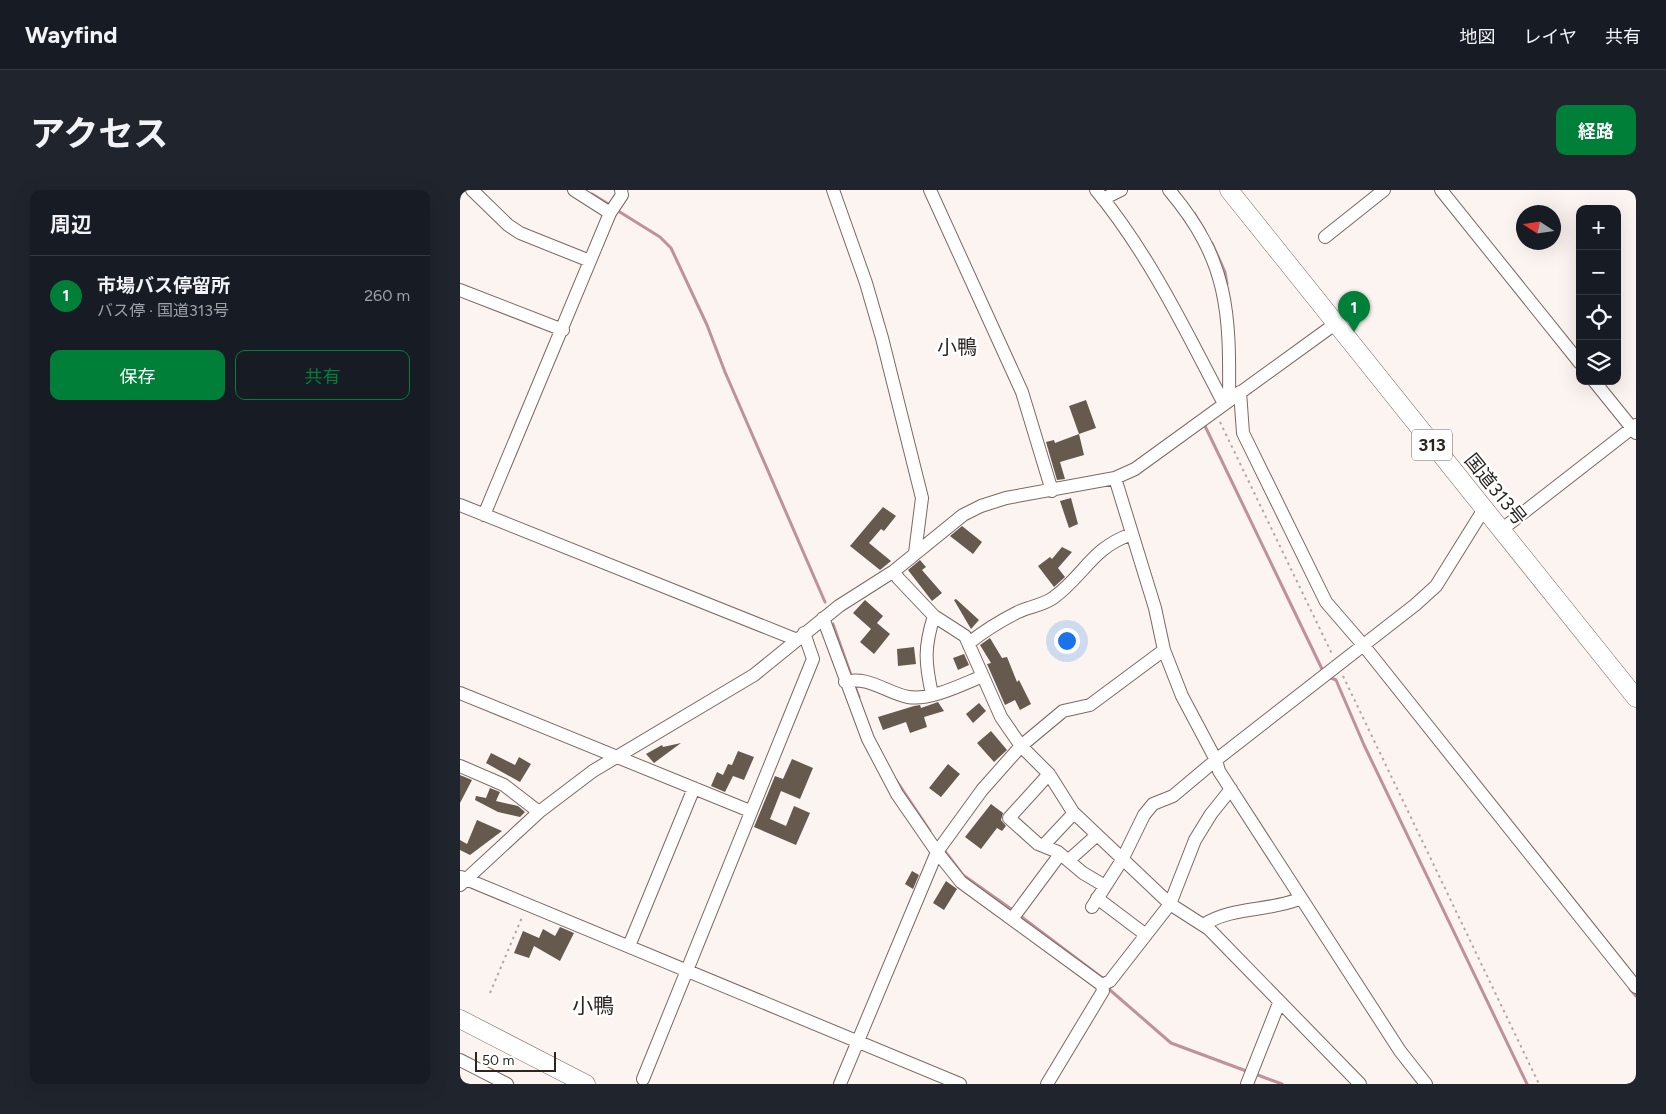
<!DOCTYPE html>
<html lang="ja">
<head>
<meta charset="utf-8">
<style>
	:root { --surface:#171b24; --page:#20242c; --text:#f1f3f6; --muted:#9ea1a6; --line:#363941; --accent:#007f38 }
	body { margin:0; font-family:Figtree,"Noto Sans JP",sans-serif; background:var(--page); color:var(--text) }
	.controls { position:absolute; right:15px; top:15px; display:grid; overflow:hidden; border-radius:10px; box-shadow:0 5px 20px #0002 }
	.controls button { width:45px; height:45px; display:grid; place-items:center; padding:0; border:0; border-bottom:1px solid var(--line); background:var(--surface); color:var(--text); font:25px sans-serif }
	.compass { position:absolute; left:1056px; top:15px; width:45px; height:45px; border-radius:50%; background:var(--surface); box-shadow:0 5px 20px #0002; rotate:282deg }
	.scale { position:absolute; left:15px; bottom:12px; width:81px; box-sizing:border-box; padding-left:5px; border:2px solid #2c2522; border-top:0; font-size:14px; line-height:18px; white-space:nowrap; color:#2c2522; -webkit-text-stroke:4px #fff; paint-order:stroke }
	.you { position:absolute; left:606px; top:450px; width:18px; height:18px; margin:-12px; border:4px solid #fff; border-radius:50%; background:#1a73e8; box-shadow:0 0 0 8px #1a73e833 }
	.badge { display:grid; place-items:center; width:32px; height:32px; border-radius:50%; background:var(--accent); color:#fff; font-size:16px; font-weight:700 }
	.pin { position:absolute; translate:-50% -41px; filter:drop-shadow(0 1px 2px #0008) }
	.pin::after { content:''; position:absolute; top:26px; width:18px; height:15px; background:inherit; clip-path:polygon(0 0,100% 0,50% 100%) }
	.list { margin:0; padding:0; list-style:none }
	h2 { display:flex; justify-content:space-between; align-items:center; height:65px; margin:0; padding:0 20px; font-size:21px }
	h2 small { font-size:16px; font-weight:400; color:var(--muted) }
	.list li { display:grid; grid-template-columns:32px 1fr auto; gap:15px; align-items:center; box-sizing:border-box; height:80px; padding:0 20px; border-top:1px solid var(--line) }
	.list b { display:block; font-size:19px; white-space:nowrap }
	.list p { margin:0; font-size:16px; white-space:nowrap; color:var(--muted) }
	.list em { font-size:16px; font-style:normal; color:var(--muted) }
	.actions { display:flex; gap:10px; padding:15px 20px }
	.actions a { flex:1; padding:11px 0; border:1px solid var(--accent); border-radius:10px; text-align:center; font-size:18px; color:var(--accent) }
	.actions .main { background:var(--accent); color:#fff }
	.icon { flex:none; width:28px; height:28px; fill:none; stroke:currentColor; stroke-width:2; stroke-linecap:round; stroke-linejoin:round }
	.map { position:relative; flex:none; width:1176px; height:894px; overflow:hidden; border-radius:10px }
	header { display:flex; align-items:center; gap:30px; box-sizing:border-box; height:70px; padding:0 25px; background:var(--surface); border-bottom:1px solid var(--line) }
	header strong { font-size:24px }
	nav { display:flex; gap:28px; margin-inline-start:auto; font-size:18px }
	.intro { display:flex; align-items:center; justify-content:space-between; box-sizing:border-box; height:120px; padding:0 30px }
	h1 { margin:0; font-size:35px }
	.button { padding:12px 22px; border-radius:10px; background:var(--accent); color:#fff; font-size:18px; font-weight:700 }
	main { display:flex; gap:30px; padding:0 30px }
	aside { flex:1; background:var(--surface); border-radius:10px; box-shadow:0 5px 20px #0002 }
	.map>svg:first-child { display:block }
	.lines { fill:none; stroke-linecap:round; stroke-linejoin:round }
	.stream { stroke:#be919b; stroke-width:3 }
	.building { fill:#665a4e }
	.minor-casing { stroke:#7b6962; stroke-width:14 }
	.highway-casing { stroke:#7b6962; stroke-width:19 }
	.path { stroke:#b0a8a5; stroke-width:2; stroke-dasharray:2.5 4; stroke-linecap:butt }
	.minor { stroke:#fff; stroke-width:12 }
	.highway { stroke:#fff; stroke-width:18 }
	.labels { text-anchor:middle; stroke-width:5; stroke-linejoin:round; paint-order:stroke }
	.shield { fill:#fff; stroke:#6b6664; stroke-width:1 }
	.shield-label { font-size:18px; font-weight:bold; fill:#2c2522 }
	.street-label { font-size:19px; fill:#2c2522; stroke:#fff }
	.neighbourhood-label { font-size:20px; fill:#2c2522; stroke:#fff }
	.quarter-label { font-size:21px; fill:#2c2522; stroke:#fff }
</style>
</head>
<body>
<header>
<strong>Wayfind</strong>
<nav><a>地図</a><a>レイヤ</a><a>共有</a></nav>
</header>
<div class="intro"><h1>アクセス</h1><a class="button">経路</a></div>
<main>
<aside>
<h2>周辺<small></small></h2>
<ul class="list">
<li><span class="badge">1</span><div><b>市場バス停留所</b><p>バス停 · 国道313号</p></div><em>260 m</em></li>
</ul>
<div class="actions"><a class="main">保存</a><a>共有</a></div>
</aside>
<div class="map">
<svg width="1176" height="894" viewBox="0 0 1176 894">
	<rect width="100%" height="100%" fill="#fcf4f1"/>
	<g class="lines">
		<path class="stream" d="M132 4 150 15
			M155 19 200 47 211 58 247 135 265 182 365 412
			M734 23 745 41
			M752 53 765 82 767 94
			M745 236 862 479
			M373 434 392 488
			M871 488 876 490 904 555 1067 894
			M394 494 399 507
			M436 590 470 641
			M484 660 503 685 554 721
			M559 725 645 790
			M648 796 650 800 711 853 789 882
			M1170 799 1176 806
			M795 884 822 894"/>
	</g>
	<path class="building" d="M626 210 636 238 619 244 609 216Z
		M619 244 624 265 600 272 605 289 597 290 586 252 594 250 595 253Z
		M611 308 618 334 609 338 600 311Z
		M423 317 436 326 424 341 421 339 409 353 431 371 420 380 390 356Z
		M502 336 522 352 513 364 490 346Z
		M602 357 612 362 598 378 605 387 594 397 578 376 590 367 592 369Z
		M460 370 466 377 462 380 482 403 472 411 448 380Z
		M496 409 519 430 511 439 494 410Z
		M405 410 423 426 417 433 430 444 414 464 400 452 411 439 393 423Z
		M530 448 542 468 547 467 557 492 559 490 571 514 560 520 555 510 545 515 527 474 531 473 520 455Z
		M454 457 456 474 438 476 437 459Z
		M504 464 509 475 498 480 493 468Z
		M478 512 484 521 464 527 467 537 450 543 446 532 423 540 418 527 454 516 460 515 461 518Z
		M519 513 526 521 513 533 506 524Z
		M531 541 547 560 534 572 517 553Z
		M221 553 194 573 186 564 202 555 203 557Z
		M278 561 294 567 284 590 273 586 265 602 251 596 257 582 263 585 268 574 272 575Z
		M31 563 55 575 59 567 71 574 60 592 26 573Z
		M332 569 353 578 340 609 321 601 310 629 326 636 334 616 350 623 336 655 294 637 315 586 323 589Z
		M488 574 500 584 481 607 469 598Z
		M0 585 12 590 0 613Z
		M30 598 40 602 36 611 58 616 65 622 60 627 38 622 15 610 16 606 26 608Z
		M531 614 543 623 541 630 546 636 542 641 537 638 521 659 505 647Z
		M17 630 42 641 10 665 0 660V650L7 654Z
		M452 681 459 685 453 699 445 694Z
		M486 691 497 699 484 720 473 713Z
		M100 737 114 743 100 771 74 756 69 768 54 763 63 741 79 748 83 739 95 746Z"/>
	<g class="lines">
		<g class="minor-casing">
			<path id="minor" d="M12 0 48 35 60 43 130 71
				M114 0 150 23
				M373 0 406 93 422 148 462 308 455 363
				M470 0 562 202 592 301
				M636 0C689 64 726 141 764 214
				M709 0C769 71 770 122 769 211
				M981 0 1120 173
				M643 9 661 0
				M865 47 924 0
				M0 100 103 140
				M1134 191 1176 243
				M780 202 783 243 866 412 904 456 1176 797
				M655 288 695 418 704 460 722 506 756 570 759 581 940 861 966 894
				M0 315 335 449
				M24 325 150 23 162 5 161 0
				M1041 340 1176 235
				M434 381 438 388 474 426 505 446 541 527 561 556 589 584 613 622 710 714 749 739 900 894
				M363 428 408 549 437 604 477 662 501 692 642 795
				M509 453C524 441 540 431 558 422 569 417 583 415 593 408 625 385 631 358 672 344
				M385 492C407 485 427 503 448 507 470 511 503 494 523 486
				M0 503 290 621
				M472 504C465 473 464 457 474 426
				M0 576 44 595 79 622
				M589 584 549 628 578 654 598 662 623 683 645 696
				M583 656 614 623
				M609 670 637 645
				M1 687 500 894
				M0 695 79 622 133 581 294 485 379 416 434 381 503 325 521 316 546 308 655 288 675 279 875 134
				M637 708 686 745
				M632 717 662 670 684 625 693 614 713 606 756 570 955 415 976 396 1024 319
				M552 729 598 667
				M743 735C773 716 807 722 839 709
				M169 756 234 598
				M642 795 650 791 710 714 735 650 751 624 771 599
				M0 870 47 894
				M183 889 353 469 344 443
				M380 894 477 662 522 600 561 556 603 521 630 515 704 460
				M587 894 643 801 642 795
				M787 894 819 813"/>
		</g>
		<g class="highway-casing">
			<path id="highway" d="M769 0 1176 508
				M0 829 126 894"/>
		</g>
		<path class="path" d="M760 232 872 464
			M883 486 1079 894
			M30 803 63 725"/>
		<use href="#minor" class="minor"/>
		<use href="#highway" class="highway"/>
	</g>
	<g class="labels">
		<rect class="shield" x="952" y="239.5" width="40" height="31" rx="4"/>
		<g class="shield-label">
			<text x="972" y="261">313</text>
		</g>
		<g class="street-label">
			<text transform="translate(1036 299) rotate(51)" y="7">国道313号</text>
		</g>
		<g class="neighbourhood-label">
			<text x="497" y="164">小鴨</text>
		</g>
		<g class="quarter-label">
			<text x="133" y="823">小鴨</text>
		</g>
	</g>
</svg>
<div class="controls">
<button>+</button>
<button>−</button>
<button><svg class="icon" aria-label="locate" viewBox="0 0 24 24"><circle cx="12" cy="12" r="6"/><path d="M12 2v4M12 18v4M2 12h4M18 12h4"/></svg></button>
<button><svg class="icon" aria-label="layers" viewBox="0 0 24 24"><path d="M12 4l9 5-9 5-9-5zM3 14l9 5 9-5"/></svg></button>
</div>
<svg class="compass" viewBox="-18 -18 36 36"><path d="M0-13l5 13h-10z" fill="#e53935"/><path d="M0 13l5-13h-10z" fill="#9ea1a6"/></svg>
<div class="scale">50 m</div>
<div class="you"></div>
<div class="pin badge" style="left:894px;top:142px">1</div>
</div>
</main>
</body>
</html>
